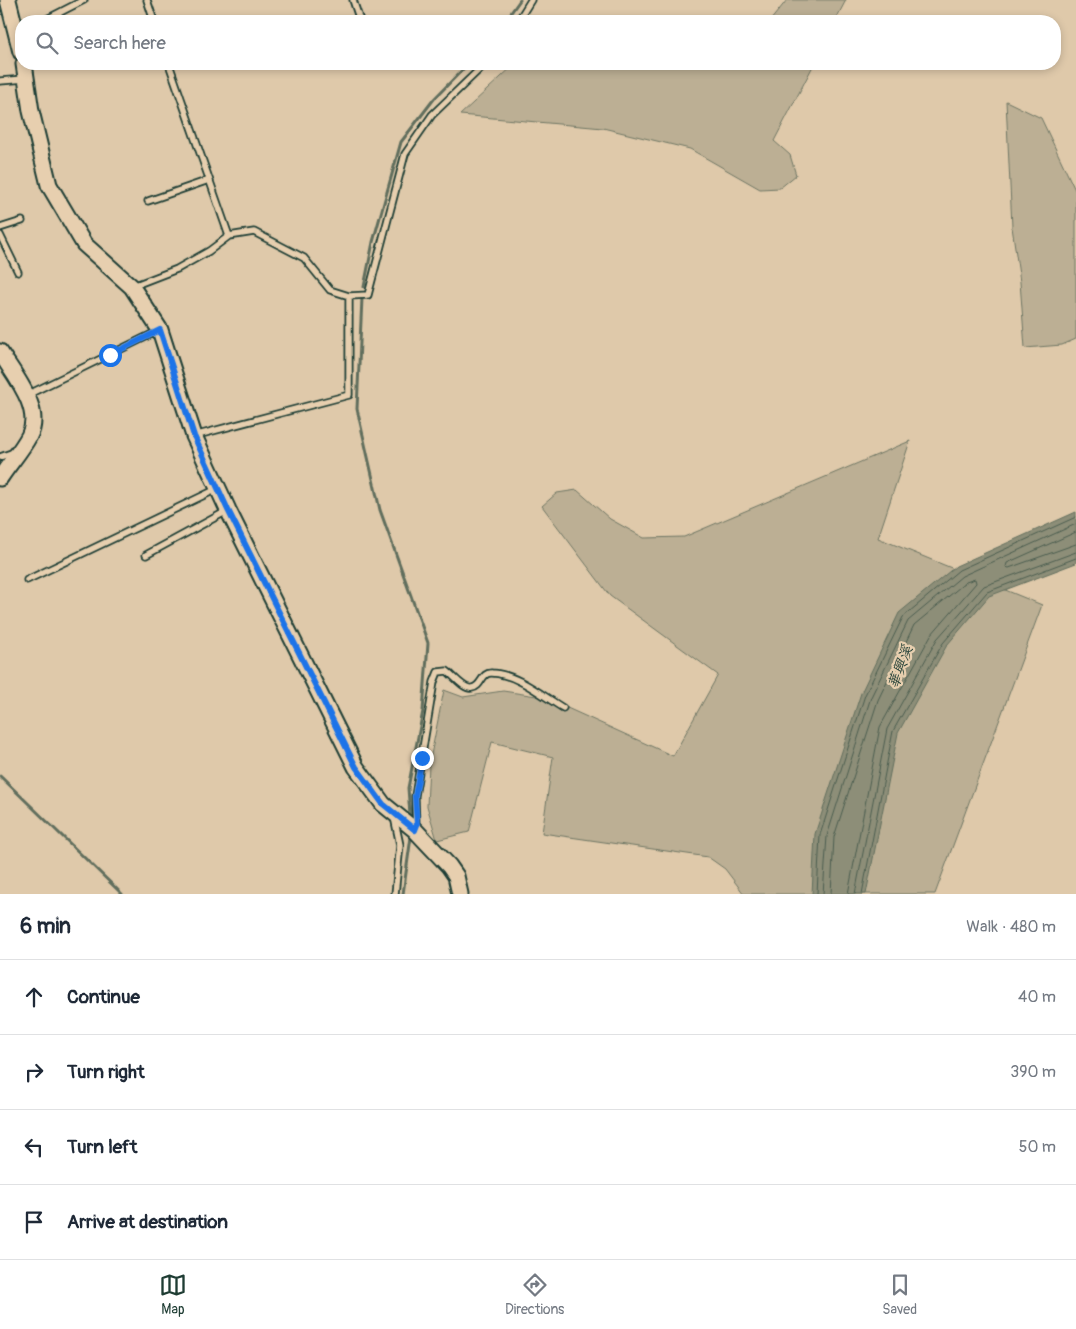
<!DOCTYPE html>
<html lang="en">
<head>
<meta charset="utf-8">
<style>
	:root { --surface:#fff; --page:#f2f2f3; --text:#1f2937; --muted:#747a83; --line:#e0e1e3; --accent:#1f3d34 }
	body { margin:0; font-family:Pangolin,"LXGW WenKai TC",sans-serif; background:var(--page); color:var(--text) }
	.stop { position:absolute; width:15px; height:15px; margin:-11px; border:4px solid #1a73e8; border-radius:50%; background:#fff }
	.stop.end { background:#1a73e8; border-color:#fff; box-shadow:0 1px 5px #0008 }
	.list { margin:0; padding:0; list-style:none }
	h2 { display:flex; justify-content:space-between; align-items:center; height:65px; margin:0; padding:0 20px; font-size:21px }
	h2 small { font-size:16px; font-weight:400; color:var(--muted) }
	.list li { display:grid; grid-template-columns:32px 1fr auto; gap:15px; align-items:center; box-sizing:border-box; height:75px; padding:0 20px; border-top:1px solid var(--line) }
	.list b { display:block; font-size:19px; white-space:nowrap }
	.list em { font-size:16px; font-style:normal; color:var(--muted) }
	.icon { flex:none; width:28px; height:28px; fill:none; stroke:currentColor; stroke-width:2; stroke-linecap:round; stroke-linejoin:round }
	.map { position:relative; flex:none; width:1076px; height:894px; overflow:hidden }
	.search { position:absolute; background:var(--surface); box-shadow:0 2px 8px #0003; left:15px; right:15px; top:15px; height:55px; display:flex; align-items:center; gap:12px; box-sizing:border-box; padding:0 18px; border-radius:20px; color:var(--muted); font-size:19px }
	.sheet { height:365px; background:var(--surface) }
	nav { display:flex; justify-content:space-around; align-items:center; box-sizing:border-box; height:70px; border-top:1px solid var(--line); background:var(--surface); font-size:14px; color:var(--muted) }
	nav a { display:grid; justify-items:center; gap:2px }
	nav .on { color:var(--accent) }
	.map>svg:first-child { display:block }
	.green { fill:#bcaf94; stroke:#6e7664 }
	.water { fill:#8d8e78; stroke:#616e5d }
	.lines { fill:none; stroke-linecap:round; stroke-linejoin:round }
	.shore { stroke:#4b5d4f; stroke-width:1 }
	.stream { stroke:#616e5d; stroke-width:3 }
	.lane-casing { stroke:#1f3d34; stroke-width:9 }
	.secondary-casing { stroke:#1f3d34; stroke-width:19 }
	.lane { stroke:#e7cfaf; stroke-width:5.5 }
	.secondary { stroke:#e7cfaf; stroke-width:15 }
	.route { stroke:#1a73e8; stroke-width:6 }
	.labels { text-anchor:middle; stroke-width:4.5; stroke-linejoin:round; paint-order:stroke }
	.water-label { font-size:15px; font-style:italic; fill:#2a453b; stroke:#e7cfaf }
</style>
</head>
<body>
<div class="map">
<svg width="1076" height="894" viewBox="0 0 1076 894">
	<rect width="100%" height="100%" fill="#dfc9aa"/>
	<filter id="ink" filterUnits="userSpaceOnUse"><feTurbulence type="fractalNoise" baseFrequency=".02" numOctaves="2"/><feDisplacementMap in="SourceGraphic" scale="10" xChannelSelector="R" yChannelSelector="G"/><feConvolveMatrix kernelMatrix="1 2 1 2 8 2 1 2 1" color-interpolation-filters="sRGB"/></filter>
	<g filter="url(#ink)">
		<path class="green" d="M787 0H846L835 21H770Z
			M515 64H814L774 141 790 155 796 175 780 188 760 189 690 149 603 128 460 115Z
			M1006 101 1041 118 1076 192V339L1062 345 1025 348 1020 282 1012 227Z
			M910 441 878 538 1042 605 935 894H744L725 869 708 857 542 833 553 757 492 742 469 832 437 840 427 806 429 765 444 690 463 697 503 691 543 697 673 756 718 675 610 596 542 506 557 493 577 490 610 519 644 538 684 537Z"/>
		<path class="water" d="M1076 512V563L989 596 947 645 898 733 866 894H812L815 834 861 693 899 613 956 566Z"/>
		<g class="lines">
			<path class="shore" d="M1076 532 1007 563 1006 567 1009 568 1076 544
				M817 894 820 835 865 695 903 617 959 570 1076 517
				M823 894 827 836 871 697 908 621 962 576 1076 524
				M831 894 834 837 878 700 914 625 966 582 975 579 976 583 931 635 880 727 848 894
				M855 894 887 729 937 639 984 586 1076 552
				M862 894 893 731 943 643 987 592 1076 558"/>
			<path class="stream" d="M505 21 520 0
				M364 287 373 242 401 142 434 99 468 64
				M362 298 357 409 380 510 428 643 423 711 408 788 410 815
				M0 776 122 894
				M403 894 411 837"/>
			<g class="lane-casing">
				<path id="lane" d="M147 0 154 21
					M353 0 360 21
					M43 21 84 0
					M518 21 531 0
					M169 64 229 236
					M0 81 25 79
					M148 201 209 180
					M0 228 22 221
					M0 235 18 272
					M133 286 177 269 209 251 229 236 254 232 304 258 330 290 349 296V395L194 436
					M349 296 368 295 405 154 432 115 485 64
					M27 395 158 331
					M0 457 14 452
					M146 555 227 511
					M27 580 217 489
					M394 817 400 845 395 894
					M416 828 415 796 434 682 438 672 447 671C453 675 464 690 472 688 482 687 481 672 492 673 517 674 543 696 563 708"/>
			</g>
			<g class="secondary-casing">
				<path id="secondary" d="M8 0 21 52
					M24 64 31 111 49 185 84 244 132 287 160 330 194 436 228 510 356 767 383 804 415 830 449 866 456 876 460 894
					M0 352C13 374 44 409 29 436 21 451 9 464 0 478"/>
			</g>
			<use href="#lane" class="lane"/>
			<use href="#secondary" class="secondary"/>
		</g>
	</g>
	<g class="lines" filter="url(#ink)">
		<path class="route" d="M110 355 160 330 194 436 228 510 356 767 383 804 415 830 417 825 415 796 422 758"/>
	</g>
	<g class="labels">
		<g class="water-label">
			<text transform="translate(900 667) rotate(-70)" y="5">華興溪</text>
		</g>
	</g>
</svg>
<div class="stop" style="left:110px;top:355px"></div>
<div class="stop end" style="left:422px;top:758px"></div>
<div class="search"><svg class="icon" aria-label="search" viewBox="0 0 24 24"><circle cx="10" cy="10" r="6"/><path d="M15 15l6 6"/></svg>Search here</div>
</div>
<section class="sheet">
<h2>6 min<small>Walk · 480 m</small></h2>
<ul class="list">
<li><svg class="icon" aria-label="ahead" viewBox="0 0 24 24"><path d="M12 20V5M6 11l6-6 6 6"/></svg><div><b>Continue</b></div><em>40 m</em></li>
<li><svg class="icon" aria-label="right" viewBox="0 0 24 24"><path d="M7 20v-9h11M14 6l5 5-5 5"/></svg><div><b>Turn right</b></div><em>390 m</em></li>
<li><svg class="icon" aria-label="left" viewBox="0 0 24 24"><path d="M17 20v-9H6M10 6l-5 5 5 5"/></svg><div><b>Turn left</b></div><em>50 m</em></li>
<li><svg class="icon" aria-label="arrive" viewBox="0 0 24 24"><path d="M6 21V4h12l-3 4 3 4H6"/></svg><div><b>Arrive at destination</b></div></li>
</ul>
</section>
<nav>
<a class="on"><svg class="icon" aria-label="map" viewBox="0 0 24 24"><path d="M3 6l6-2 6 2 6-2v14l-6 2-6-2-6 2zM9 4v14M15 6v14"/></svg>Map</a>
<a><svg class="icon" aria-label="directions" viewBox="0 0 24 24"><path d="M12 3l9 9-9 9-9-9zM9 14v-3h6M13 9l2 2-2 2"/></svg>Directions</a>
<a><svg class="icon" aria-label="saved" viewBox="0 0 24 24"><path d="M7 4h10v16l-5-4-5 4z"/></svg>Saved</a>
</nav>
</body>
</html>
